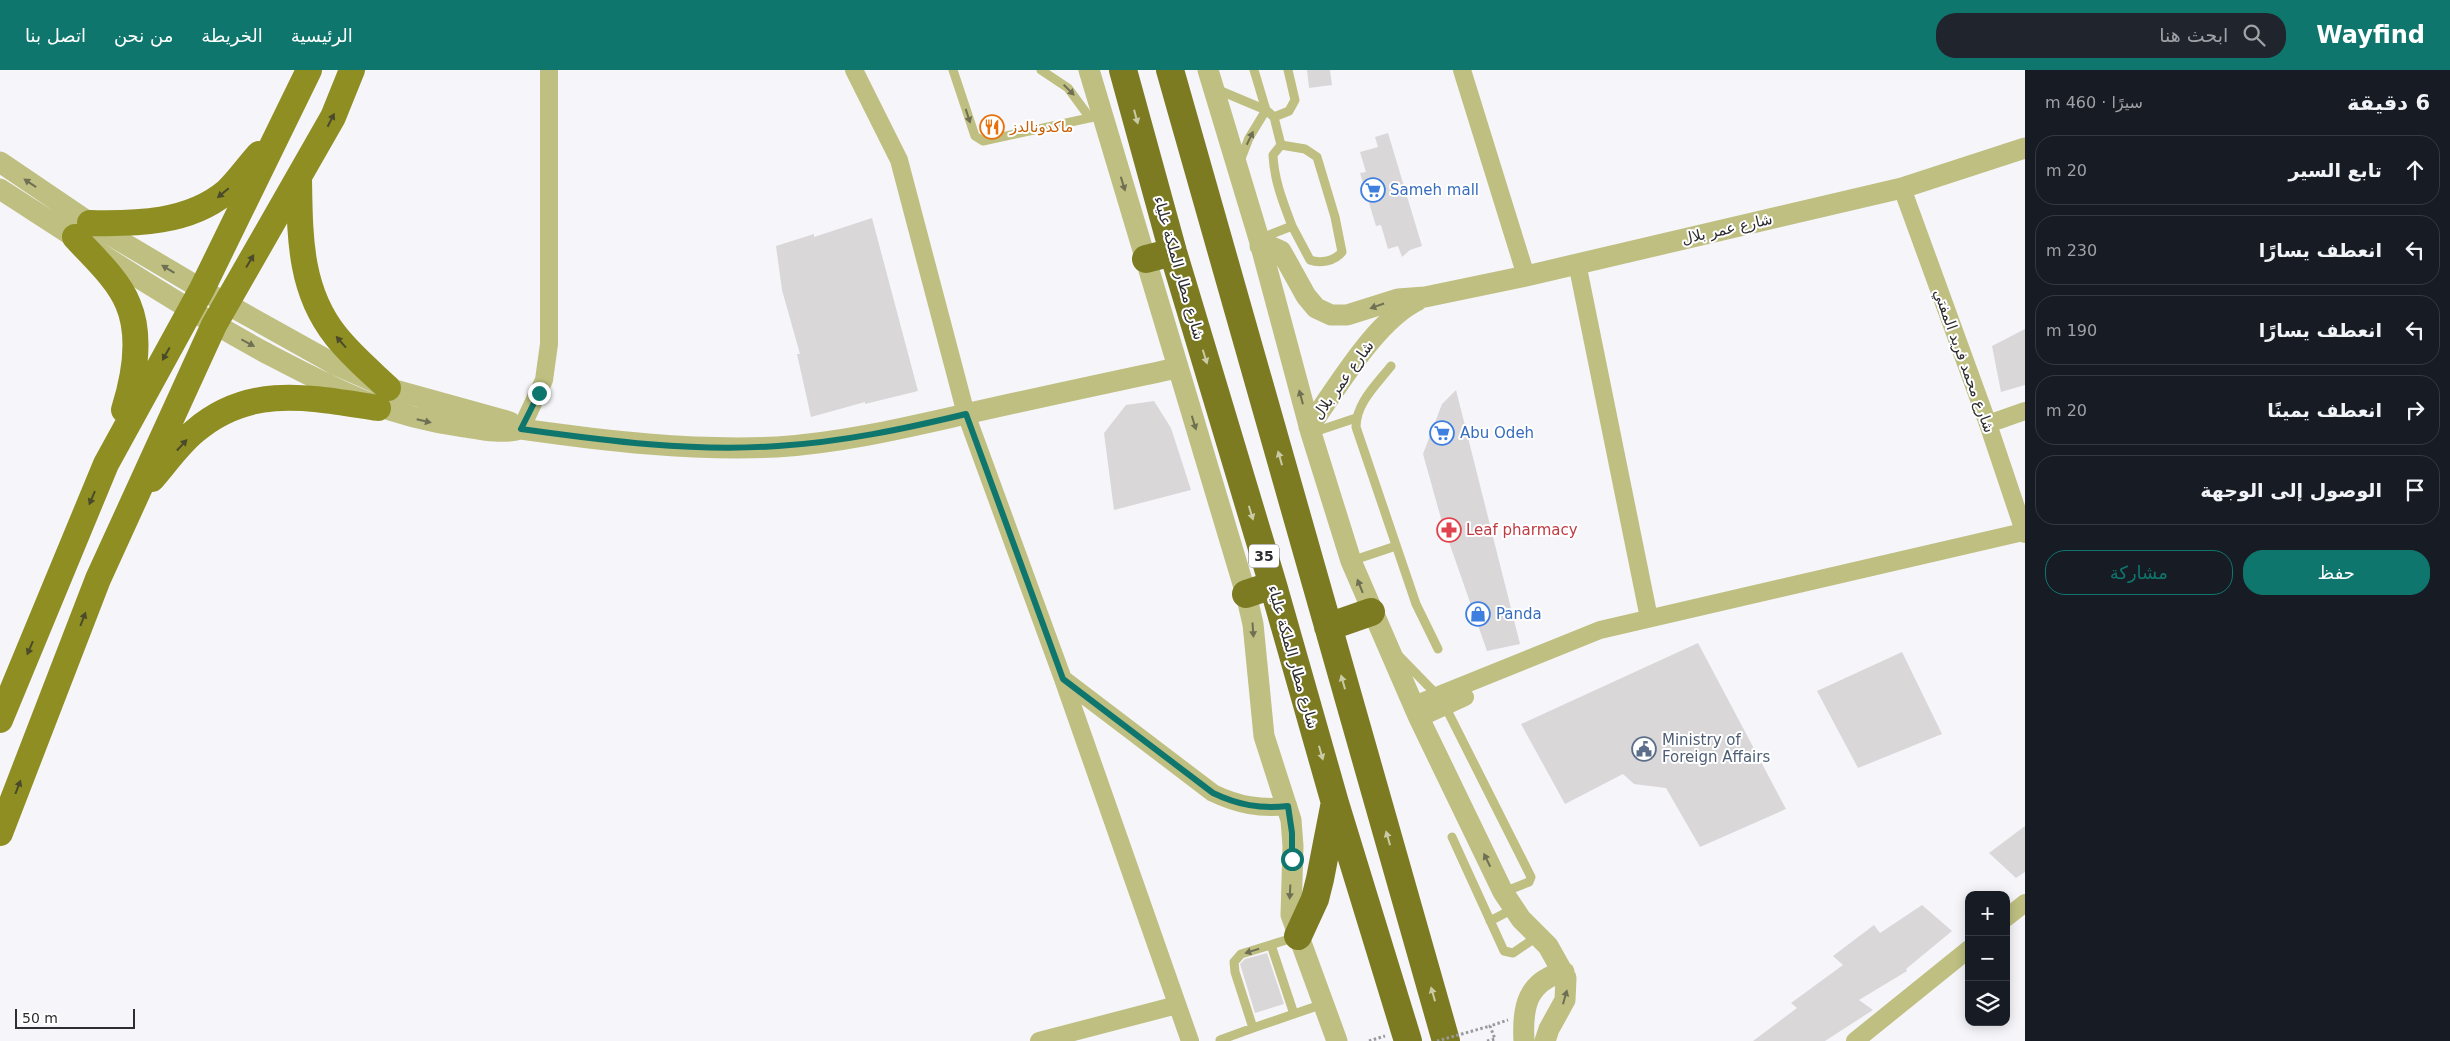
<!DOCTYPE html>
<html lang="ar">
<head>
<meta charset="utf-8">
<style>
	:root { --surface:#171b24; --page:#20242c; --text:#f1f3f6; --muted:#9ea1a6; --line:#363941; --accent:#0f766e }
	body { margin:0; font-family:"DejaVu Sans","Noto Naskh Arabic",sans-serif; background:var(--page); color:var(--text); direction:rtl }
	.controls { position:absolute; right:15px; bottom:15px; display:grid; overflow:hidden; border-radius:10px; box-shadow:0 2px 12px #0003 }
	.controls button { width:45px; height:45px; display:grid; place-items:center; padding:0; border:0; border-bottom:1px solid var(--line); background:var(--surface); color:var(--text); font:25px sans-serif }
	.scale { position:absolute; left:15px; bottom:12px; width:120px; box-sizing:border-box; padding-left:5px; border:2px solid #2e2d2f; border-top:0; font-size:14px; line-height:18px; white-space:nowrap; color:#2e2d2f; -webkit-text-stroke:4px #fff; paint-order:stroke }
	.stop { position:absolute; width:15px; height:15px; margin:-11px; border:4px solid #0f766e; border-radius:50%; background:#fff }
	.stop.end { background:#0f766e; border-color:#fff; box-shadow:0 1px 5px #0008 }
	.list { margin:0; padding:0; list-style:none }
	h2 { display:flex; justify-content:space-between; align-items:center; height:65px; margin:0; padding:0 20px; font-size:21px }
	h2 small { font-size:16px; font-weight:400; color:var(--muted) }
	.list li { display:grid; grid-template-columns:32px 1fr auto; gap:15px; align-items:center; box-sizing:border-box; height:70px; margin:0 10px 10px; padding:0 10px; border:1px solid var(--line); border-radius:20px }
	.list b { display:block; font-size:19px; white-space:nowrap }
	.list em { font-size:16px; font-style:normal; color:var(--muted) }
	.actions { display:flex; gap:10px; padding:15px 20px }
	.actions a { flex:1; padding:11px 0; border:1px solid var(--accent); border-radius:20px; text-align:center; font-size:18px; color:var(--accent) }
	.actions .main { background:var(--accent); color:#fff }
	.icon { flex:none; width:28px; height:28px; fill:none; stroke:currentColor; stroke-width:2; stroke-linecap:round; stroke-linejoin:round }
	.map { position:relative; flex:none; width:2025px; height:971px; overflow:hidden; direction:ltr }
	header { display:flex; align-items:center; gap:30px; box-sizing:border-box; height:70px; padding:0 25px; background:var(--accent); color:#fff }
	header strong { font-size:24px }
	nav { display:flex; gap:28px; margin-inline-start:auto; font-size:18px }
	.search { width:350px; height:45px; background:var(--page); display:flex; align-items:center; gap:12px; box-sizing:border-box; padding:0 18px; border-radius:20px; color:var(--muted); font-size:19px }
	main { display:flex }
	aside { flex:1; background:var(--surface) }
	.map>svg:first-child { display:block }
	.building { fill:#dad7d9 }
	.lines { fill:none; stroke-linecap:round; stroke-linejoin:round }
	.path { stroke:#9a999c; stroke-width:3; stroke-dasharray:2.5 2.5; stroke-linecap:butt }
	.service { stroke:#bebf81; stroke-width:9 }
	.minor { stroke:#bebf81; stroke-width:18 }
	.tertiary { stroke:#bebf81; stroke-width:21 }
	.primary { stroke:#8f8e22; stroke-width:26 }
	.motorway { stroke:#7c7b21; stroke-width:28 }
	.path-bridge { stroke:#9a999c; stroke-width:3; stroke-dasharray:2.5 2.5; stroke-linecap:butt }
	.oneway { fill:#6f6f54 }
	.oneway2 { fill:#cbcaa6 }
	.oneway3 { fill:#4b4a2b }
	.route { stroke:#0f766e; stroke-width:6 }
	.labels { text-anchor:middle; stroke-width:4; stroke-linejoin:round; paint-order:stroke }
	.shield { fill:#fff; stroke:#6d6c6d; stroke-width:1 }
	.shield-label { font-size:14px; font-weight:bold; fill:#2e2d2f }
	.food-label { font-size:15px; fill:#c56008; stroke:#fff; text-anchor:start }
	.shop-label { font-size:15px; fill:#366cbe; stroke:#fff; text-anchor:start }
	.street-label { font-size:15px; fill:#2e2d2f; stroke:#fff }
	.health-label { font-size:15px; fill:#be3a42; stroke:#fff; text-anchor:start }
	.service-label { font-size:15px; fill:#4e5e75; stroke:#fff; text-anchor:start }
</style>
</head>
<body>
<header>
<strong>Wayfind</strong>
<div class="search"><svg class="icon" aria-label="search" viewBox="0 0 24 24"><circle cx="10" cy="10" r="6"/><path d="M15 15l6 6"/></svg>ابحث هنا</div>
<nav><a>الرئيسية</a><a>الخريطة</a><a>من نحن</a><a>اتصل بنا</a></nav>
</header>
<main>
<aside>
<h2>6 دقيقة<small>سيرًا · 460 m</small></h2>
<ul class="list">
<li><svg class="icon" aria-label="ahead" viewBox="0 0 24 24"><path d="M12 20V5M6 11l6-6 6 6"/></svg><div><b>تابع السير</b></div><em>20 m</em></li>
<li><svg class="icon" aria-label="left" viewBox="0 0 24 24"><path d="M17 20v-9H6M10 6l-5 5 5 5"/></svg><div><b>انعطف يسارًا</b></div><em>230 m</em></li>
<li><svg class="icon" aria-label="left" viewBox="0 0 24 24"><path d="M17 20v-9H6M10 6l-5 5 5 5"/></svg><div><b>انعطف يسارًا</b></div><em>190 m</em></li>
<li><svg class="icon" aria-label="right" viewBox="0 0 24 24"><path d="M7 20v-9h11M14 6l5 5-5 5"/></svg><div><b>انعطف يمينًا</b></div><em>20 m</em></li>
<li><svg class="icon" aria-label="arrive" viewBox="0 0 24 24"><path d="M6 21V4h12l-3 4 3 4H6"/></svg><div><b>الوصول إلى الوجهة</b></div></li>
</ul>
<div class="actions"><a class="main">حفظ</a><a>مشاركة</a></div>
</aside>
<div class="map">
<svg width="2025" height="971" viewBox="0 0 2025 971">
	<rect width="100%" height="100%" fill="#f6f5f9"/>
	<path class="building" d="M1307 0H1330L1332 15 1309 18Z
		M1388 63 1422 176 1410 180 1402 187 1398 176 1388 179 1381 155 1376 156 1360 103 1366 102 1360 82 1378 77 1375 67Z
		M872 148 918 321 865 334V332L811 347 797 284H800L782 220 776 176 814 164V167Z
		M2025 259V315L2001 322 1992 276Z
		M1456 320 1520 574 1487 581 1442 452 1423 384 1442 334Z
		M1154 331 1171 358 1191 420 1114 440 1104 363 1126 335Z
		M1698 573 1786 739 1700 777 1666 718 1634 714 1623 704 1565 734 1521 654Z
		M1902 582 1942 664 1858 698 1817 621Z
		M2025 756V802L2016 808 1989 783Z
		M1922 835 1952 861 1906 899 1907 901 1859 930 1873 940 1825 971H1753L1797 938 1791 933 1843 895 1833 886 1874 855 1880 863Z
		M1267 883 1284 934 1255 943 1240 894 1245 889Z"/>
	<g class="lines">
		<path class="path" d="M1369 971 1385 966
			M1487 971 1495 969 1490 956 1508 950"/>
		<path class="service" d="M953 0 975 66 983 71 1103 45
			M1041 0 1068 18 1090 48
			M1254 0 1266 40
			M1288 0 1295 30 1289 41 1274 47 1281 75 1305 79 1317 87 1335 147 1342 182C1335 191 1320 194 1310 190L1292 156
			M1216 19 1266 40 1274 47
			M1240 91 1249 68 1266 40
			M1259 169 1292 156C1283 132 1274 110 1273 85L1281 75
			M1391 296C1377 314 1356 333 1356 357L1416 534 1438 579
			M1311 363 1356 348
			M1351 491 1396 476
			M1399 586 1438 626 1445 636 1531 807 1529 812 1504 822
			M1452 767 1504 881 1513 883 1538 866
			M1490 851 1513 839
			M1296 867 1241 884 1234 892 1235 902 1253 958 1323 934
			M1271 875 1294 944
			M1220 970 1253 958"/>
		<path class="minor" d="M854 0 899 90 966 344 1063 609 1190 971
			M1462 0 1526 206
			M1902 118 1988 354 2025 464
			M1577 193 1649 548
			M1988 354 2025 341
			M521 359 544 310 549 274V0
			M1063 609 1213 723C1238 735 1260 739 1288 736
			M1414 635 1600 560 2023 462
			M1419 648 1465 627
			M2006 848 2025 833
			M1039 971 1177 935
			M1855 971 1969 879"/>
		<path class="tertiary" d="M1089 0 1246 524 1253 554 1264 666 1291 750 1293 776 1291 845 1337 971
			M1208 0 1259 169 1311 363 1351 491 1419 648 1503 822 1521 849 1548 876 1566 908 1565 930 1549 959 1545 971
			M0 92 90 153 225 233 336 295 388 318 510 352
			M0 119C87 175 173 232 264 282 335 319 384 346 465 357 483 360 503 364 521 359 606 371 690 381 777 377 841 373 904 358 966 344 1036 328 1107 313 1177 298
			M1260 176 1272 177 1281 181 1306 226 1316 238 1331 245H1347L1398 229 1425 227 1526 206 1902 118 2025 78
			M1309 357C1337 318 1375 251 1418 230
			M1524 971C1522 937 1527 911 1564 902"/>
		<path class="primary" d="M299 109C300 165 299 220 336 266 351 285 370 301 388 318
			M90 153C136 154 189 153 226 122 238 111 248 96 259 84
			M75 167C93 187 118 209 128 234 142 267 134 308 124 340
			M152 409C166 393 179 374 195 361 251 313 312 328 378 338
			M0 650 106 394 202 219 309 0
			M0 763 98 509 214 255 333 47 352 0"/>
		<path class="motorway" d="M1123 0 1173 182 1273 515 1335 733 1408 971
			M1170 0 1446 971
			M1146 189 1173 182
			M1246 524 1273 515
			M1328 557 1371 542
			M1298 866 1315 829 1320 809 1334 737"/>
		<path class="path-bridge" d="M1437 971 1490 956"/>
	</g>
	<defs><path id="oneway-solid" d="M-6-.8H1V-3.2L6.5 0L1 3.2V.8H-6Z" transform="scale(1.25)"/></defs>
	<g class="oneway">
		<use href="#oneway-solid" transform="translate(1069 20) rotate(45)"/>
		<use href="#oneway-solid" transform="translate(968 46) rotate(72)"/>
		<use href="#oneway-solid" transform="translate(1250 68) rotate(-64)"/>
		<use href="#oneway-solid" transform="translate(30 113) rotate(-146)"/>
		<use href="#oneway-solid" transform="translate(1123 114) rotate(73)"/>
		<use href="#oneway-solid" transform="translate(168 199) rotate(-149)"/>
		<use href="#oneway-solid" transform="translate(1377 236) rotate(161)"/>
		<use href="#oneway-solid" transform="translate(248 273) rotate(28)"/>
		<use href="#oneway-solid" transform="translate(1301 327) rotate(-105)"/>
		<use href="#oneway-solid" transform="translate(424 351) rotate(13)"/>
		<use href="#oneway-solid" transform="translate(1194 353) rotate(73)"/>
		<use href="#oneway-solid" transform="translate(1360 516) rotate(-112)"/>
		<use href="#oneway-solid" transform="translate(1253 560) rotate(86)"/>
		<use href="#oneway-solid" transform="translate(1487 790) rotate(-116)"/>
		<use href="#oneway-solid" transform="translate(1290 822) rotate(93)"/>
		<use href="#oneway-solid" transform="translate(1252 881) rotate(163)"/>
		<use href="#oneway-solid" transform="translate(1565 927) rotate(-74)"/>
	</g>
	<g class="oneway2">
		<use href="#oneway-solid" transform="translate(1136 47) rotate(75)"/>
		<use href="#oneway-solid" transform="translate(1205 287) rotate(73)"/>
		<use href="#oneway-solid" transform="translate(1280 388) rotate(-106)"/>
		<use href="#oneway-solid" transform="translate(1251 443) rotate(73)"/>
		<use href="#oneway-solid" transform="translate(1343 612) rotate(-106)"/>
		<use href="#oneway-solid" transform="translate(1321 683) rotate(74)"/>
		<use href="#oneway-solid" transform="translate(1388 768) rotate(-106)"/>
		<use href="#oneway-solid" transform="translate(1433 924) rotate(-106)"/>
	</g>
	<g class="oneway3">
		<use href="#oneway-solid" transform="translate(331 50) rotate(-63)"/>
		<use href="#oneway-solid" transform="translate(223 123) rotate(140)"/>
		<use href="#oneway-solid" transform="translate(250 191) rotate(-59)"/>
		<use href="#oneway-solid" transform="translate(341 272) rotate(-131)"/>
		<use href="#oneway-solid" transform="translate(166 284) rotate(119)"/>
		<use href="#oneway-solid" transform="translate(182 375) rotate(-47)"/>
		<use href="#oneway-solid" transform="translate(92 428) rotate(113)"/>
		<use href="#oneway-solid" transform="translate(83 549) rotate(-69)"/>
		<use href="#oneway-solid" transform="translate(30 578) rotate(113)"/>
		<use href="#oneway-solid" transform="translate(18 717) rotate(-69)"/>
	</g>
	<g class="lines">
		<path class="route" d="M539 323 521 359C607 371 692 382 778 376 842 372 904 359 966 344L1063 609 1213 723C1238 735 1260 739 1288 736L1292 763V789"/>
	</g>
	<defs>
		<g id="restaurant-ring" transform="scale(1.25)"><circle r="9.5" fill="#fff" stroke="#e8710a" stroke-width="1.5"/><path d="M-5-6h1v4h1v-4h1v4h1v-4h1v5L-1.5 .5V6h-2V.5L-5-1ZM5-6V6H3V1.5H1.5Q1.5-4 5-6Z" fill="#e8710a"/></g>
		<g id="supermarket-ring" transform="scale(1.25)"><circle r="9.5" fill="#fff" stroke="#3f7fe0" stroke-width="1.5"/><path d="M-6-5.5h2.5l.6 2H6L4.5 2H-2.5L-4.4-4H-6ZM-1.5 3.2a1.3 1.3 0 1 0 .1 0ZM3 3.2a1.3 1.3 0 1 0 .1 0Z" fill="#3f7fe0"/></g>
		<g id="pharmacy-ring" transform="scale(1.25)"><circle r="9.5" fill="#fff" stroke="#e0444e" stroke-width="1.5"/><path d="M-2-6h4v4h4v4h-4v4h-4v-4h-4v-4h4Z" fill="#e0444e"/></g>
		<g id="shop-ring" transform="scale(1.25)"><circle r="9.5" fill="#fff" stroke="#3f7fe0" stroke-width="1.5"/><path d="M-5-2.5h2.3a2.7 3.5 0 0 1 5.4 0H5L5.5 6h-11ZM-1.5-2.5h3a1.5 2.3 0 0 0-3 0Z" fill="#3f7fe0"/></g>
		<g id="civic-ring" transform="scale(1.25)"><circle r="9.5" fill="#fff" stroke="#5c6f8a" stroke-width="1.5"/><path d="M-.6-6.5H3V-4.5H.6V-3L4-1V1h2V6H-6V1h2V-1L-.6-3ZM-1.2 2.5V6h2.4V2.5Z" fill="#5c6f8a"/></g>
	</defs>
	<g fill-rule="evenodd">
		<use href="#restaurant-ring" x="992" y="57"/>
		<use href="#supermarket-ring" x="1373" y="120"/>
		<use href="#supermarket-ring" x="1442" y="363"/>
		<use href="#pharmacy-ring" x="1449" y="460"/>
		<use href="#shop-ring" x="1478" y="544"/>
		<use href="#civic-ring" x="1644" y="679"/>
	</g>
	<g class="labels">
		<rect class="shield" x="1249" y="474.5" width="30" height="23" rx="4"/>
		<g class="shield-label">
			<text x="1264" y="491">35</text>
		</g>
		<g class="food-label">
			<text x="1010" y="62">ماكدونالدز</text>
		</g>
		<g class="shop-label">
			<text x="1390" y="125">Sameh mall</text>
			<text x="1460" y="368">Abu Odeh</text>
			<text x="1496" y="549">Panda</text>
		</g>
		<g class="street-label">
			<text transform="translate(1727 159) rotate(-13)" y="5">شارع عمر بلال</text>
			<text transform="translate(1179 198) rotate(74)" y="5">شارع مطار الملكة علياء</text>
			<text transform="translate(1964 291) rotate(70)" y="5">شارع محمد فريد المفتي</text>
			<text transform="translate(1343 310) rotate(-54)" y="5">شارع عمر بلال</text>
			<text transform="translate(1293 587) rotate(74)" y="5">شارع مطار الملكة علياء</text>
		</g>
		<g class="health-label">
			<text x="1466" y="465">Leaf pharmacy</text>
		</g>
		<g class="service-label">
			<text x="1662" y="675">Ministry of<tspan x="1662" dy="17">Foreign Affairs</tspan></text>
		</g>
	</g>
</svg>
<div class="controls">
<button>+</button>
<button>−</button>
<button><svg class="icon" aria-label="layers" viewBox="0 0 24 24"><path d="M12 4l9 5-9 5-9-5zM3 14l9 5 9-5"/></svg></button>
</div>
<div class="scale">50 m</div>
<div class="stop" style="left:1292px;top:789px"></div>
<div class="stop end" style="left:539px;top:323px"></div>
</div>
</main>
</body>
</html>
